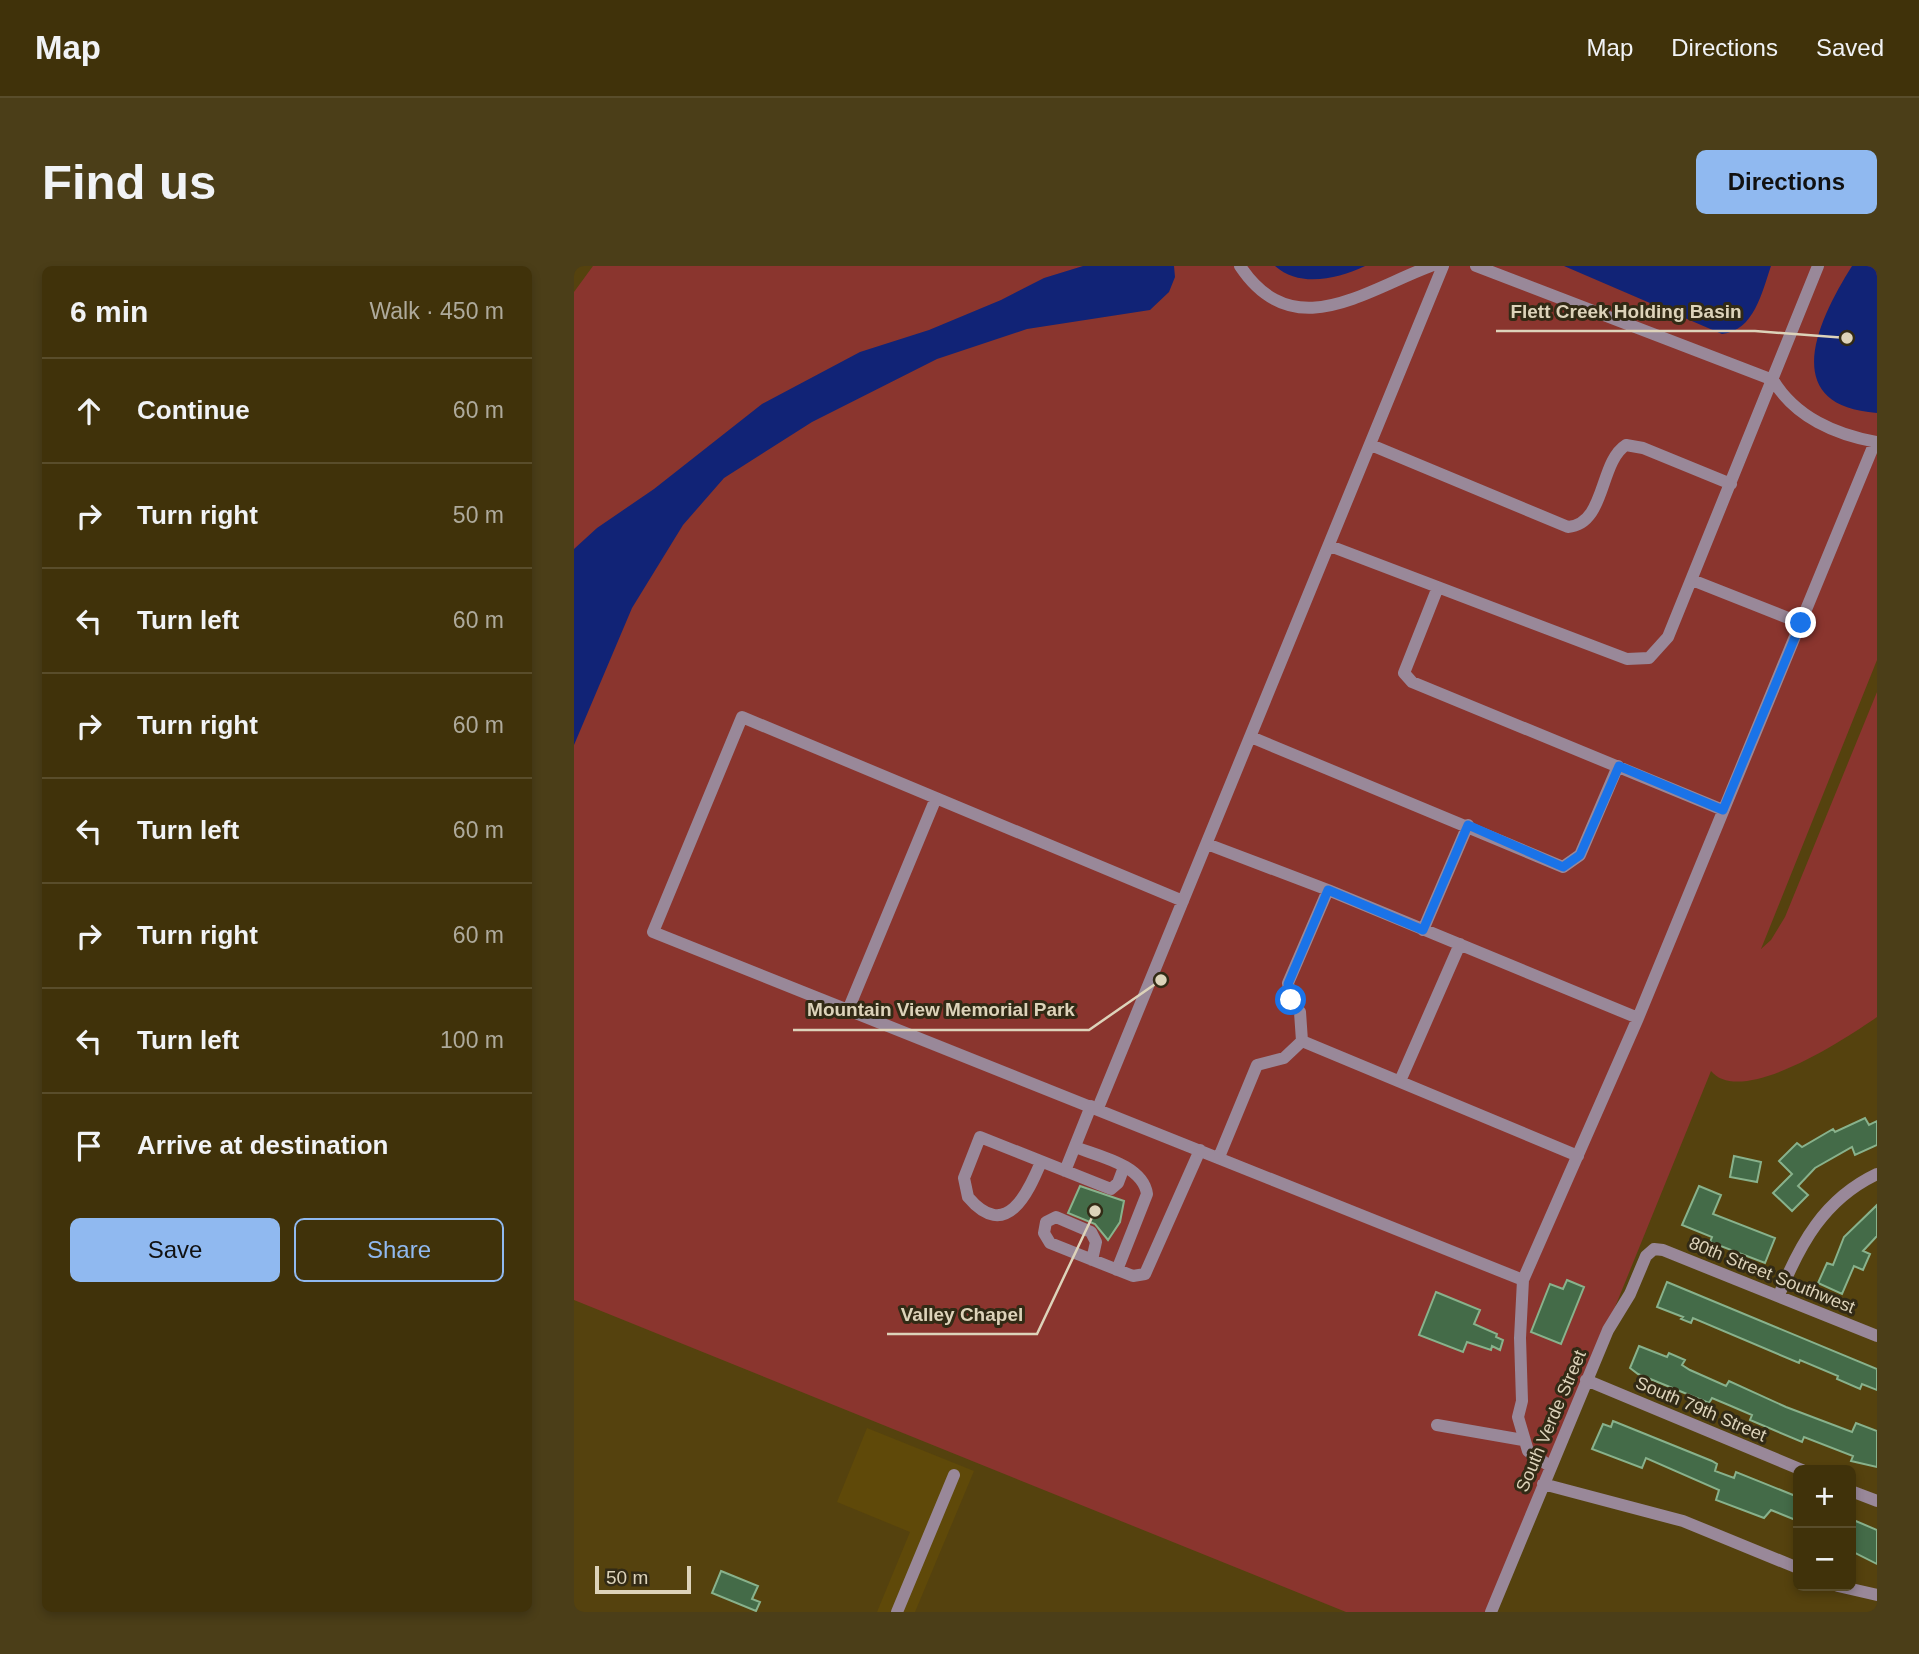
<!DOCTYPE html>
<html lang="en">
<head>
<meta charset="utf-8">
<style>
	:root { --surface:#40320a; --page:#4b3e18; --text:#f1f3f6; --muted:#aeaa9c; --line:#594d2b; --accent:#90b9f0 }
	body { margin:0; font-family:Arial,sans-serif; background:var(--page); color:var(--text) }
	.controls { position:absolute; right:21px; bottom:21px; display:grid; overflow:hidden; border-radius:10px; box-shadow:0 4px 10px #0003 }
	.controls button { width:63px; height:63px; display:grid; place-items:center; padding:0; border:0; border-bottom:2px solid var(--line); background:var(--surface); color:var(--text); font:35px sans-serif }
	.scale { position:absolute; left:21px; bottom:18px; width:96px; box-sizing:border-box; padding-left:7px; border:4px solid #ddd3ba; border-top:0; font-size:19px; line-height:24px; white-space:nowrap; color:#ddd3ba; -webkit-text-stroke:5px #322a15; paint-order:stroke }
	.stop { position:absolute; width:21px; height:21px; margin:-16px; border:5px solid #1a73e8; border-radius:50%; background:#fff }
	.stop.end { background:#1a73e8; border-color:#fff; box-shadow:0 2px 7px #0008 }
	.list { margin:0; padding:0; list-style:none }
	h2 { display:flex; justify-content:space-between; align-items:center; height:91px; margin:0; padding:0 28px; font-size:30px }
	h2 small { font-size:23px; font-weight:400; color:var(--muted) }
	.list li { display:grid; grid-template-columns:46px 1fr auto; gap:21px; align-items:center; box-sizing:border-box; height:105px; padding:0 28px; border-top:2px solid var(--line) }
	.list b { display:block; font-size:26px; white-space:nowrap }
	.list em { font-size:23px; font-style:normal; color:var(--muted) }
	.actions { display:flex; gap:14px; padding:21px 28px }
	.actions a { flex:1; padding:16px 0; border:2px solid var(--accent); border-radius:10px; text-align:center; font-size:24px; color:var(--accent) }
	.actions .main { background:var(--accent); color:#111 }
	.icon { flex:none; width:38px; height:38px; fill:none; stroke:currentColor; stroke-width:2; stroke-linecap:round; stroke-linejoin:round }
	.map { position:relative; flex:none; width:1303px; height:1346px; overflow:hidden; border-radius:10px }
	header { display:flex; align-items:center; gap:42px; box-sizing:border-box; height:98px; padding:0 35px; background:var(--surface); border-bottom:2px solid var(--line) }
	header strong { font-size:33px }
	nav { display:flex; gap:38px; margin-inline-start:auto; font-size:24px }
	.intro { display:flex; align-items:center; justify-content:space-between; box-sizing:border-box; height:168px; padding:0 42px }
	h1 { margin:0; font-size:49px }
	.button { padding:18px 32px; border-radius:10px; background:var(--accent); color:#111; font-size:24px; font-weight:700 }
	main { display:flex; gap:42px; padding:0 42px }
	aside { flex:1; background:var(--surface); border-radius:10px; box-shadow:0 4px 10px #0003 }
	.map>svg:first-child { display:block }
	.built { fill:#5f4909 }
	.green { fill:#8a352e }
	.water { fill:#112376 }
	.building { fill:#446b48; stroke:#88b28c; stroke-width:2 }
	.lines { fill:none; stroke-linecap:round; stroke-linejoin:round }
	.minor { stroke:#989; stroke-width:12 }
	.route { stroke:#1a73e8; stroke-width:9 }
	.labels { text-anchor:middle; stroke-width:6; stroke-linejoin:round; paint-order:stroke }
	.street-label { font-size:18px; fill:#ddd3ba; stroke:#322a15 }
	.leader { fill:none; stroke:#ddd3ba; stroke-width:2.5 }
	.callout-dot { fill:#ddd3ba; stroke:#322a15; stroke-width:2.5 }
	.callout-label { font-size:19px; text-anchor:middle; font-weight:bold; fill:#ddd3ba; stroke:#322a15; stroke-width:6; stroke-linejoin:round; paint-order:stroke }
</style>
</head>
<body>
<header>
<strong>Map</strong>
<nav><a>Map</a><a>Directions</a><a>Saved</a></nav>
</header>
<div class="intro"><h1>Find us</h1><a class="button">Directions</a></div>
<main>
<aside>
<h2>6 min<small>Walk · 450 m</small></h2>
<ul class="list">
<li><svg class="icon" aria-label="ahead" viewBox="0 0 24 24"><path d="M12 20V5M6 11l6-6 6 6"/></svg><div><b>Continue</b></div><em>60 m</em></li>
<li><svg class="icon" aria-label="right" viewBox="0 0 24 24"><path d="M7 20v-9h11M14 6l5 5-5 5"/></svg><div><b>Turn right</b></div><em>50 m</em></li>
<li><svg class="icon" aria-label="left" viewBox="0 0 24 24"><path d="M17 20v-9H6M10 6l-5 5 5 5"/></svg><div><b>Turn left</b></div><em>60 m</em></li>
<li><svg class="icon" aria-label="right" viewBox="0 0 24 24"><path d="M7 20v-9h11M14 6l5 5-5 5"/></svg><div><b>Turn right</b></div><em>60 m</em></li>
<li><svg class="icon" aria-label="left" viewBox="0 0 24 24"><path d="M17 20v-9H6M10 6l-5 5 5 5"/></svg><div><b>Turn left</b></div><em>60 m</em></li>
<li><svg class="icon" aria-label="right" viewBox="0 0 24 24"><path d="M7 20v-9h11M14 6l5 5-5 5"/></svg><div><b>Turn right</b></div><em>60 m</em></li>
<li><svg class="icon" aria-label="left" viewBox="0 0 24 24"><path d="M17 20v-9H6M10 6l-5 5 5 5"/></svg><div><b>Turn left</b></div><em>100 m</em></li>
<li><svg class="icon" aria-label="arrive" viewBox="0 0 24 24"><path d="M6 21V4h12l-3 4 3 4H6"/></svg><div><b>Arrive at destination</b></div></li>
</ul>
<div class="actions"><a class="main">Save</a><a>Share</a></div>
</aside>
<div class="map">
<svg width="1303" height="1346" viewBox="0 0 1303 1346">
	<rect width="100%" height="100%" fill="#55420e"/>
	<path class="built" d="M293 1162 400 1205 341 1346H303L336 1266 263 1236Z"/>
	<path class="green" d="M19 0H1303V394L1187 683 1197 674 1211 651 1303 426V751C1273 772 1167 842 1137 805L917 1346H772L0 1034V26Z"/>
	<path class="water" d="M509 0H600L601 11 595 26 576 44 453 63 363 93 238 156 150 212 109 259 58 342 0 479V283L23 262 80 223 188 138 286 86 355 64 427 34 470 12Z
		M701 0H791C763 13 726 22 701 0Z
		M990 0H1197C1188 26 1180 65 1148 68Z
		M1278 0H1303V147C1203 140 1244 54 1278 0Z"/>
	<path class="building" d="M1291 852 1295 859 1303 855V879L1281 889 1278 881 1241 902 1224 920 1234 929 1218 945 1199 927 1218 908 1205 895 1223 877 1228 881 1259 863 1261 866Z
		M1160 890 1187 896 1183 916 1156 911Z
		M506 920 550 935 546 956 534 974 521 958 494 947Z
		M1125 920 1147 929 1139 948 1201 972 1191 997 1136 976 1138 971 1108 959Z
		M1303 939V970L1289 985 1296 988 1289 1004 1280 1000 1268 1028 1244 1017 1253 997 1259 999 1270 971Z
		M993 1014 1010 1021 987 1078 957 1066 976 1018 989 1023Z
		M1093 1016 1303 1103V1124L1288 1118 1286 1123 1263 1113 1264 1110 1226 1094 1225 1097 1119 1052 1117 1057 1107 1053 1109 1051 1083 1041Z
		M862 1026 906 1044 900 1058 923 1068 922 1071 929 1074 926 1084 918 1080 917 1084 893 1076 889 1086 845 1069Z
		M1065 1080 1093 1091 1095 1087 1111 1094 1108 1099 1116 1104 1152 1120 1155 1115 1212 1141 1278 1166 1282 1157 1303 1165V1201L1277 1195 1279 1190 1230 1171 1228 1176 1176 1154 1178 1149 1157 1140 1138 1132 1135 1137 1064 1108 1056 1102Z
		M1039 1155 1138 1195 1143 1198 1141 1205 1160 1212 1162 1206 1224 1231V1255L1197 1244 1190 1252 1142 1234 1145 1224 1072 1192 1068 1202 1018 1183 1029 1158 1037 1161Z
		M1277 1253 1303 1264V1298L1277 1285Z
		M147 1305 184 1320 178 1333 186 1336 182 1345 138 1327Z"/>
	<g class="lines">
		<path class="minor" d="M666 0C719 80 790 25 857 0
			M902 0 1199 114C1221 151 1262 169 1303 176
			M797 179 994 261C1032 258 1025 196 1052 179L1069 182 1157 218
			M756 280 1053 393 1075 392 1094 371 1244 0
			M1118 314 1227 357
			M864 321 830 407 838 416 1149 544
			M677 471 989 601 1006 589 1044 500
			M633 578 754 624 1064 752
			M609 635 168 451 79 666 949 1014 1064 752 1301 176
			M849 664 894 559
			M274 744 362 532
			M728 775 726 746 717 735 714 717 754 624
			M826 815 886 678
			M524 842 869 0
			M501 881C524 890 569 899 573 928L543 1004
			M645 891 683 799 710 792 728 775 1004 890
			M467 896C454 927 432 976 394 931L390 912 406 871 537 923 544 917 550 901
			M491 905 517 840
			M518 994 522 976 517 966 482 951 472 956 470 967 476 977 559 1010 571 1008 626 884
			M949 1014 946 1072 948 1135 944 1151 954 1185 977 1201
			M1205 1029C1226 978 1250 933 1303 908
			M1012 1114 1228 1204
			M863 1159 949 1174
			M969 1218 1109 1255 1224 1302
			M1277 1225 1303 1235
			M1264 1320 1303 1329
			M323 1346 380 1209
			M917 1346 1034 1064 1056 1028 1072 990 1080 983 1089 984 1303 1070"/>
	</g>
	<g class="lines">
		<path class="route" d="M717 734 714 718 754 624 849 664 894 559 989 601 1006 589 1045 500 1149 544 1227 357"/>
	</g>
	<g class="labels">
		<g class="street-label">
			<text transform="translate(1198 1009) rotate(22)" y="6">80th Street Southwest</text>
			<text transform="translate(1127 1143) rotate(23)" y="6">South 79th Street</text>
			<text transform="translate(977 1155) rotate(-67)" y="6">South Verde Street</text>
		</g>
	</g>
	<path class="leader" d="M1273 72L1181 65H922M587 714L515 764H219M521 945L463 1068H313"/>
	<g class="callout-dot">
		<circle cx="1273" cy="72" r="7"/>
		<circle cx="587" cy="714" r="7"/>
		<circle cx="521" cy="945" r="7"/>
	</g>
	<g class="callout-label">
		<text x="1052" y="52">Flett Creek Holding Basin</text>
		<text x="367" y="750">Mountain View Memorial Park</text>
		<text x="388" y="1055">Valley Chapel</text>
	</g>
</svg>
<div class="controls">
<button>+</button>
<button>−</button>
</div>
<div class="scale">50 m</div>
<div class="stop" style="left:717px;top:734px"></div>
<div class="stop end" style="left:1227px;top:357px"></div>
</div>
</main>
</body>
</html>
